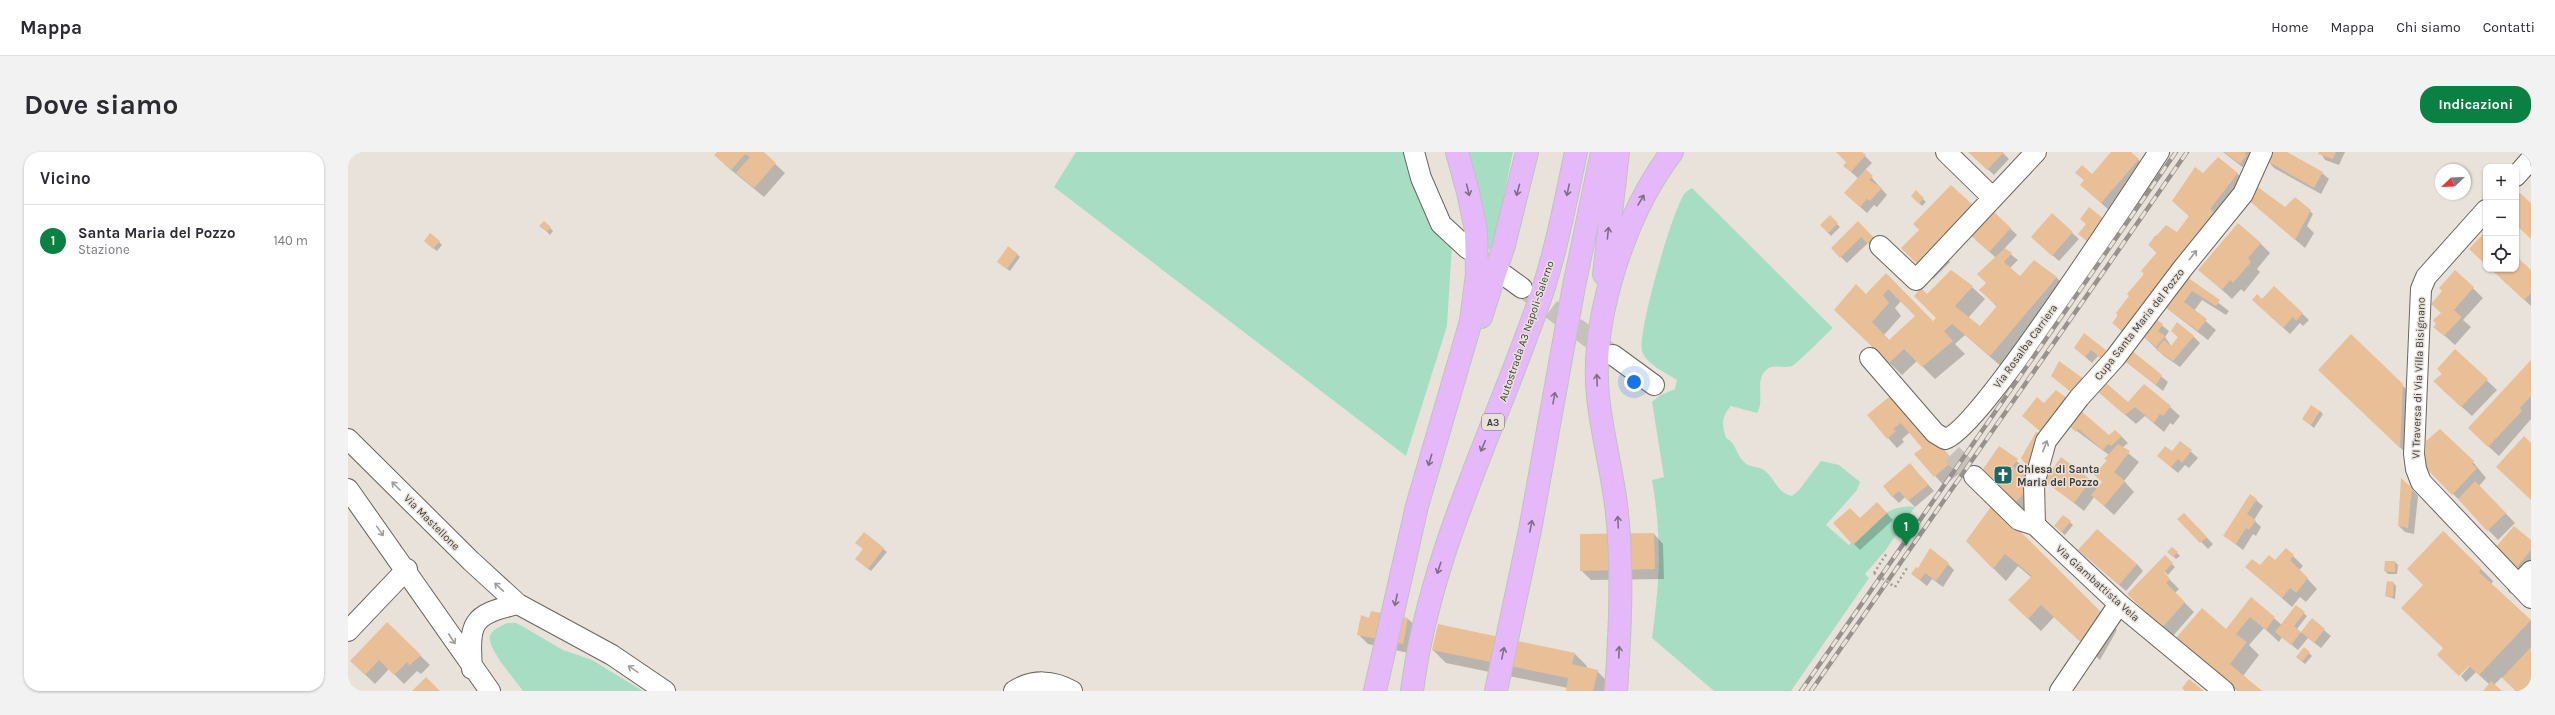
<!DOCTYPE html>
<html lang="it">
<head>
<meta charset="utf-8">
<style>
	:root { --surface:#fff; --page:#f2f2f3; --text:#2b2b33; --muted:#7c7c81; --line:#e1e1e2; --accent:#0b8043 }
	body { margin:0; font-family:Karla,sans-serif; background:var(--page); color:var(--text) }
	.controls { position:absolute; right:12px; top:12px; display:grid; overflow:hidden; border-radius:8px; box-shadow:0 1px 3px #0004 }
	.controls button { width:36px; height:36px; display:grid; place-items:center; padding:0; border:0; border-bottom:1px solid var(--line); background:var(--surface); color:var(--text); font:20px sans-serif }
	.compass { position:absolute; left:2087px; top:12px; width:36px; height:36px; border-radius:50%; background:var(--surface); box-shadow:0 1px 3px #0004; rotate:247deg }
	.you { position:absolute; left:1286px; top:230px; width:14px; height:14px; margin:-10px; border:3px solid #fff; border-radius:50%; background:#1a73e8; box-shadow:0 0 0 6px #1a73e833 }
	.badge { display:grid; place-items:center; width:26px; height:26px; border-radius:50%; background:var(--accent); color:#fff; font-size:13px; font-weight:700 }
	.pin { position:absolute; translate:-50% -33px; filter:drop-shadow(0 1px 2px #0008) }
	.pin::after { content:''; position:absolute; top:21px; width:14px; height:12px; background:inherit; clip-path:polygon(0 0,100% 0,50% 100%) }
	.list { margin:0; padding:0; list-style:none }
	h2 { display:flex; justify-content:space-between; align-items:center; height:52px; margin:0; padding:0 16px; font-size:17px }
	h2 small { font-size:13px; font-weight:400; color:var(--muted) }
	.list li { display:grid; grid-template-columns:26px 1fr auto; gap:12px; align-items:center; box-sizing:border-box; height:72px; padding:0 16px; border-top:1px solid var(--line) }
	.list b { display:block; font-size:15px; white-space:nowrap }
	.list p { margin:0; font-size:13px; white-space:nowrap; color:var(--muted) }
	.list em { font-size:13px; font-style:normal; color:var(--muted) }
	.icon { flex:none; width:22px; height:22px; fill:none; stroke:currentColor; stroke-width:2; stroke-linecap:round; stroke-linejoin:round }
	.map { position:relative; flex:none; width:2183px; height:539px; overflow:hidden; border-radius:16px }
	header { display:flex; align-items:center; gap:24px; box-sizing:border-box; height:56px; padding:0 20px; background:var(--surface); border-bottom:1px solid var(--line) }
	header strong { font-size:19px }
	nav { display:flex; gap:22px; margin-inline-start:auto; font-size:14px }
	.intro { display:flex; align-items:center; justify-content:space-between; box-sizing:border-box; height:96px; padding:0 24px }
	h1 { margin:0; font-size:28px }
	.button { padding:10px 18px; border-radius:16px; background:var(--accent); color:#fff; font-size:14px; font-weight:700 }
	main { display:flex; gap:24px; padding:0 24px }
	aside { flex:1; background:var(--surface); border-radius:16px; box-shadow:0 1px 3px #0004 }
	.map>svg:first-child { display:block }
	.green { fill:#a7dec3 }
	.shadow { fill:#0003; fill-rule:evenodd }
	.building { fill:#e8bf97; fill-rule:evenodd }
	.lines { fill:none; stroke-linecap:round; stroke-linejoin:round }
	.minor-tunnel { stroke:#c7c1bb; stroke-width:20; stroke-dasharray:20 10; stroke-linecap:butt }
	.minor-casing { stroke:#6b655e; stroke-width:22 }
	.highway-casing { stroke:#c2c1c0; stroke-width:24 }
	.path { stroke:#a19c96; stroke-width:2.5; stroke-dasharray:2 3; stroke-linecap:butt }
	.minor { stroke:#fff; stroke-width:20 }
	.highway { stroke:#e5b8f9; stroke-width:22 }
	.rail-casing { stroke:#97928d; stroke-width:4.5 }
	.rail { stroke:#e9e2db; stroke-width:3; stroke-dasharray:9; stroke-linecap:butt }
	.path-bridge { stroke:#a19c96; stroke-width:2.5; stroke-dasharray:2 3; stroke-linecap:butt }
	.oneway { stroke:#816e86 }
	.oneway2 { stroke:#9f9e9c }
	.labels { text-anchor:middle; stroke-width:3; stroke-linejoin:round; paint-order:stroke }
	.shield { fill:#e9e2db; stroke:#726e6a; stroke-width:1 }
	.shield-label { font-size:10px; font-weight:bold; fill:#3f3c39 }
	.street-label { font-size:11px; fill:#3f3c39; stroke:#e9e2db }
	.poi-label { font-size:11px; font-weight:bold; fill:#3f3c39; stroke:#e9e2db; text-anchor:start }
</style>
</head>
<body>
<header>
<strong>Mappa</strong>
<nav><a>Home</a><a>Mappa</a><a>Chi siamo</a><a>Contatti</a></nav>
</header>
<div class="intro"><h1>Dove siamo</h1><a class="button">Indicazioni</a></div>
<main>
<aside>
<h2>Vicino<small></small></h2>
<ul class="list">
<li><span class="badge">1</span><div><b>Santa Maria del Pozzo</b><p>Stazione</p></div><em>140 m</em></li>
</ul>
</aside>
<div class="map">
<svg width="2183" height="539" viewBox="0 0 2183 539">
	<rect width="100%" height="100%" fill="#e9e2db"/>
	<path class="green" d="M728 0H1058L1104 93 1099 174 1058 304 706 35Z
		M1116 0H1165L1145 96 1136 99Z
		M1344 36 1485 176C1477 183 1450 211 1444 214 1435 217 1425 211 1417 219 1407 230 1417 248 1409 261L1383 254C1373 265 1374 273 1378 286 1388 290 1388 303 1396 310 1402 316 1410 314 1416 318 1427 326 1428 340 1444 344L1451 338 1473 309 1491 313 1512 330 1509 338 1478 373 1501 393C1521 375 1538 351 1567 355L1537 399 1517 422 1521 426 1443 539H1366L1304 486C1312 427 1314 387 1304 328L1316 325 1304 250 1311 244 1327 237 1329 228C1318 221 1298 212 1294 199 1289 182 1325 55 1337 41 1339 39 1342 37 1344 36Z
		M159 471H168L174 474 215 498 244 508 295 539H175C168 529 138 495 142 484 144 477 154 474 159 471Z"/>
	<path class="shadow" d="M370 0H414L437 21 416 45 377 13Z
		M1489 0H1513L1524 11 1517 18 1539 43 1529 55 1526 53 1519 61 1497 41 1511 27 1496 14 1499 10Z
		M1621 0H1654L1661 7 1646 23Z
		M1765 0H1782L1800 17 1763 60 1743 42 1737 29 1729 21 1744 23Z
		M1875 0H1909L1902 21Z
		M1925 0H1937L1974 21 1981 27 1973 42 1926 16 1920 9Z
		M1972 0H1997L1991 13 1977 8Z
		M1889 21 1902 34 1838 126 1881 159 1878 163 1854 148 1846 159 1868 178 1860 188 1816 154 1806 167 1821 179 1817 185 1824 195 1831 186 1824 179 1845 184 1852 191 1832 215 1816 204 1794 183H1778L1765 171 1809 101 1801 93 1807 84 1829 82 1842 65 1825 49 1855 23Z
		M1568 40 1578 50 1574 54 1564 44Z
		M1899 46 1937 57 1962 59 1965 62 1959 74 1966 81 1957 96Z
		M1624 54 1595 103 1602 110 1585 127 1554 96 1572 78Z
		M1644 59 1669 83 1656 97 1670 108 1662 116 1673 126 1708 125 1721 138 1655 216 1617 183 1607 192 1617 202 1587 227 1569 209 1554 223 1500 171 1518 143 1538 122 1585 170 1624 135 1637 147 1620 166 1633 175 1649 155 1633 138 1639 131 1648 106 1629 88ZM1553 149 1568 164 1542 189 1536 183 1553 164 1547 156Z
		M1704 63 1731 87 1711 109 1691 91Z
		M1482 65 1492 75 1483 84 1473 73Z
		M196 70 205 79 202 83 193 74Z
		M1510 71 1532 93 1527 98 1520 91 1499 111 1484 96Z
		M91 90 94 93 89 99 80 92Z
		M1912 91 1922 101 1909 117 1912 120 1896 140 1893 137 1884 147 1852 118Z
		M669 102 672 105 662 119 653 113Z
		M2168 105 2183 119V154L2143 117H2168Z
		M2107 119 2135 146 2115 168 2123 175 2107 193 2087 175 2094 161 2095 139Z
		M1926 135 1961 168 1955 174 1952 171 1942 182 1912 154 1914 148Z
		M1736 183 1764 215 1750 204 1744 211 1734 202Z
		M2107 198 2149 238 2124 264 2096 239V222Z
		M1783 199 1820 230 1815 239 1776 208Z
		M2183 210V267L2151 304 2131 286Z
		M1984 230 2054 233 2067 246 2064 307Z
		M1761 249 1822 255 1832 264 1825 273 1822 271 1816 280 1797 264 1788 272Z
		M1557 251 1614 319 1596 334 1568 302 1575 296 1562 280 1554 287 1556 290 1549 296 1540 286Z
		M1972 259 1975 262 1966 276 1955 267Z
		M1722 274 1761 285 1773 284 1780 291 1774 296 1791 310 1776 329 1786 340 1766 363 1746 345 1736 359 1697 328H1742L1750 336 1755 330 1761 303Z
		M1688 281 1676 367 1663 355 1651 295 1677 316Z
		M1832 290 1850 306 1841 316 1837 313 1830 321 1817 310Z
		M2125 310 2138 326 2131 334 2167 371 2150 388 2078 314Z
		M1568 319 1586 339 1567 355 1557 345 1551 351 1544 344Z
		M2064 337 2070 344 2066 382 2057 380 2051 374Z
		M1908 348 1915 354 1906 368 1913 375 1908 384 1905 382 1895 398 1877 384Z
		M1529 351 1545 368 1512 398 1506 392 1512 367Z
		M1645 353 1769 478 1752 508 1706 465 1693 479 1674 461 1684 426 1670 414 1658 429 1645 416Z
		M1836 362 1865 392 1860 397 1831 367Z
		M1715 364 1725 373 1717 383 1710 377Z
		M2096 380 2145 429 2143 433 2183 469V539H2168L2154 525 2146 533 2153 539H2136L2142 533 2128 520 2118 530 2113 524 2122 514 2096 497 2076 433Z
		M516 381 539 400 523 419 512 410 516 397Z
		M1306 382 1315 392 1316 427 1243 428 1233 418Z
		M2183 389V412L2176 421 2154 402Z
		M1824 396 1832 404 1828 407 1821 400Z
		M1938 397 1955 414 1951 418 1969 437 1958 450 1952 445 1944 455 1899 415H1912L1927 409Z
		M1817 405 1827 415 1820 423 1809 412Z
		M1741 407 1789 412 1795 419 1778 439Z
		M2047 410 2050 413 2049 422H2040L2037 419Z
		M1600 412 1606 418 1595 435 1584 427 1579 434 1564 422 1570 417Z
		M1808 414 1831 437 1827 441 1846 460 1824 485 1781 442Z
		M2045 430 2048 434 2047 447 2038 444Z
		M1903 447 1934 473 1948 455 1959 464 1949 477 1953 481 1964 468 1983 484 1973 496 1960 486 1950 498 1934 485 1931 490 1916 476 1901 493 1911 503 1895 524 1914 539H1890L1841 500 1878 478Z
		M1022 467H1060L1070 476 1065 502 1020 492 1010 482Z
		M39 472 82 513 73 522 69 519 56 532 41 517 27 532 3 509Z
		M1085 498 1226 501 1239 514 1238 517 1249 519 1259 529 1257 539H1219L1220 536 1098 511Z
		M1961 501 1964 504 1957 512 1952 508Z"/>
	<path class="building" d="M369 0H416L428 11 406 36 388 21 402 5 397 2 383 18 366 3Z
		M1488 0H1514L1518 3 1503 20 1495 14 1498 10Z
		M1620 0H1656L1639 18Z
		M1763 0H1783L1791 7 1753 51 1732 33 1736 28 1727 21 1734 13 1744 22Z
		M1876 0H1897L1898 4 1892 12Z
		M1924 0H1939L1975 20 1966 36 1919 9Z
		M1971 0H1988L1985 7 1970 2Z
		M1870 5 1890 21 1862 57 1866 60 1775 179 1764 171 1770 164 1768 161 1781 144 1779 142 1796 122 1793 119 1809 100 1800 93 1818 73 1829 80 1841 64 1824 49 1847 15 1855 21Z
		M1518 17 1525 24 1521 28 1534 36 1522 49 1519 47 1512 55 1496 41Z
		M1603 33 1625 53 1586 93 1593 100 1575 118 1553 96 1571 78 1565 72Z
		M1907 33 1937 55 1947 45 1963 58 1947 88 1898 46Z
		M1568 38 1576 46 1571 52 1563 44Z
		M2172 41 2183 51V87L2168 73V45Z
		M1741 55 1757 68 1740 90 1730 82 1738 72 1732 67Z
		M1644 58 1663 76 1641 100 1621 82Z
		M1704 61 1725 80 1704 104 1683 85Z
		M1482 63 1490 71 1480 81 1472 73Z
		M196 69 203 75 199 80 191 74Z
		M1510 69 1526 86 1520 92 1513 85 1492 106 1483 96Z
		M1890 71 1913 91 1900 106 1903 110 1885 131 1882 128 1874 138 1850 118Z
		M2138 79V113L2121 97Z
		M82 81 92 89 85 97 76 89Z
		M660 94 670 102 659 117 649 110Z
		M1657 96 1664 101 1656 110 1672 124 1686 108 1709 125 1642 204 1604 172 1596 179 1605 189 1574 215 1556 197 1541 211 1486 158 1508 132 1518 142 1538 121 1585 169 1588 166 1566 144 1573 136 1579 142 1603 118 1625 134 1607 154 1632 174 1649 154 1631 138 1638 131 1629 122ZM1540 137 1567 164 1541 188 1524 170 1541 151 1535 143Z
		M2168 104 2183 118V141L2176 148 2143 117H2168Z
		M2107 118 2126 135 2106 158 2114 165 2096 184 2085 175 2088 172 2085 168 2093 161 2083 152 2094 139 2091 136Z
		M1836 123 1872 148 1868 154 1844 139 1836 150 1859 167 1850 179 1816 154Z
		M1926 134 1955 161 1948 169 1945 165 1935 176 1904 148 1909 142 1914 147Z
		M1806 166 1815 172 1810 179 1817 184 1808 195 1793 183Z
		M1829 170 1846 184 1825 209 1808 198 1816 188 1823 194 1830 185 1823 179Z
		M1736 181 1763 202 1757 210 1743 198 1737 205 1726 196Z
		M2003 182 2055 232 2052 296 1970 218Z
		M2107 197 2140 227 2113 255 2085 229 2094 222 2089 217Z
		M1783 198 1814 223 1808 233 1775 208Z
		M2183 208V244L2172 256 2174 259 2140 295 2120 276Z
		M1711 209 1740 230 1728 244 1703 224Z
		M1757 230 1780 250 1796 232 1823 254 1815 264 1812 262 1806 271 1787 255 1777 263 1750 240Z
		M1708 238 1719 246 1693 280 1674 264 1689 245 1696 251Z
		M1547 240 1605 309 1586 325 1566 302 1574 296 1553 271 1545 277 1548 279 1539 287 1519 263Z
		M1963 253 1972 259 1963 273 1954 267Z
		M1733 259 1761 283 1767 278 1774 284 1763 294 1760 292 1755 298 1730 277 1728 280 1721 274Z
		M2092 277 2126 309 2124 312 2129 316 2104 343 2077 315 2078 289Z
		M1688 280 1696 284 1676 325 1683 334 1663 355 1633 320 1651 294 1670 307 1665 314 1672 320 1678 313 1673 306Z
		M2176 284 2183 291V348L2148 315Z
		M1832 289 1844 298 1834 311 1830 307 1823 315 1809 304 1817 294 1824 299Z
		M1770 292 1782 299 1766 320 1777 329 1756 354 1743 343 1754 330 1746 323 1759 308 1756 307Z
		M1713 305 1743 328 1726 351 1696 329Z
		M1562 311 1580 333 1560 349 1551 339 1544 345 1535 334Z
		M2053 326 2064 336 2060 376 2050 374Z
		M2127 329 2158 361 2139 379 2110 347Z
		M1902 342 1909 347 1899 362 1908 368 1901 378 1898 376 1888 392 1875 384Z
		M1529 350 1539 361 1505 393 1485 371 1502 356 1512 366Z
		M1645 352 1757 464 1739 496 1693 453 1680 467 1660 448 1684 424 1657 402 1645 417 1618 389Z
		M1836 361 1859 385 1852 391 1829 367Z
		M1715 363 1723 369 1714 380 1706 374Z
		M2166 374 2183 388V398L2169 415 2147 396Z
		M1749 377 1789 412 1771 433 1730 398Z
		M2095 379 2133 416 2131 420 2183 468 2131 523 2121 514 2111 524 2089 503 2095 496 2053 456 2075 433 2059 417Z
		M516 380 536 396 520 417 507 407 515 397 507 391Z
		M1306 381 1307 417 1232 419V382Z
		M1824 395 1830 400 1825 405 1819 400Z
		M1582 396 1601 411 1588 429 1577 421 1572 428 1563 422 1568 415 1570 416Z
		M1938 396 1946 403 1942 408 1960 426 1948 441 1942 436 1934 446 1897 415 1904 407 1912 413 1921 403 1927 408Z
		M1817 403 1825 411 1816 420 1822 427 1818 431 1837 450 1814 476 1779 442Z
		M2037 409H2047V420L2036 419Z
		M2039 429 2046 430 2045 445 2037 444Z
		M1903 445 1927 465 1918 478 1902 465 1888 482 1899 490 1882 512 1914 539H1891L1827 487 1854 456 1878 477Z
		M1948 453 1957 460 1946 474 1953 480 1943 493 1927 480Z
		M1023 459 1060 466 1055 492 1009 483 1013 463 1021 466Z
		M1964 466 1977 477 1966 491 1953 480Z
		M39 470 73 503 62 513 59 510 46 523 31 508 17 523 2 509Z
		M1090 472 1227 501 1224 512 1250 518 1245 539H1218L1220 526 1084 498Z
		M1956 495 1962 500 1954 510 1948 505Z
		M2183 495V539H2168L2154 526Z
		M78 525 92 539H64Z
		M1841 527 1856 539H1837L1834 536Z
		M2143 529 2154 539H2135Z"/>
	<g class="lines">
		<path class="minor-tunnel" d="M1179 139 1262 201
			M1604 302 1626 324"/>
		<g class="minor-casing">
			<path id="minor" d="M1066 0 1073 26 1093 72 1120 97
				M1598 0 1645 46
				M2168 24 2183 7
				M2138 58 2078 125 2073 137 2066 302 2068 317 2073 330 2183 446
				M1532 94 1568 128 1688 0
				M1156 123 1174 136
				M1265 203 1306 233
				M1522 206 1587 281 1597 287C1630 279 1783 42 1811 0
				M0 287 123 409 170 452 264 503 317 539
				M1626 324 1671 368 1687 373 1771 452 1876 539
				M0 337 142 539
				M1687 373 1686 332 1698 289 1731 246 1767 206 1835 116 1895 42 1914 0
				M2170 433 2183 419
				M0 479 59 417
				M124 517C121 470 123 463 170 452
				M666 539C685 527 705 528 724 539
				M1712 539 1771 452"/>
		</g>
		<g class="highway-casing">
			<path id="highway" d="M1256 122 1270 0
				M1133 165 1156 93 1179 0
				M1027 539 1069 354 1123 169 1129 122 1128 78 1120 40 1109 0
				M1064 539C1082 398 1149 274 1194 141 1209 95 1218 47 1228 0
				M1148 539 1182 378 1226 134 1254 0
				M1268 539C1272 480 1275 420 1269 361 1265 322 1254 284 1250 244 1242 167 1277 62 1324 0"/>
		</g>
		<path class="path" d="M1526 421 1539 401
			M1547 435 1559 416"/>
		<use href="#minor" class="minor"/>
		<use href="#highway" class="highway"/>
		<g class="rail-casing">
			<path id="rail" d="M1453 539 1828 0
				M1463 539 1839 0"/>
		</g>
		<use href="#rail" class="rail"/>
		<path class="path-bridge" d="M1526 421 1547 435"/>
	</g>
	<defs><path id="oneway-shaft" d="M-6 0H5M1.5-3L5.5 0L1.5 3" fill="none" stroke-width="1.6" stroke-linecap="round" stroke-linejoin="round"/></defs>
	<g class="oneway">
		<use href="#oneway-shaft" transform="translate(1120 38) rotate(76)"/>
		<use href="#oneway-shaft" transform="translate(1170 38) rotate(105)"/>
		<use href="#oneway-shaft" transform="translate(1220 38) rotate(102)"/>
		<use href="#oneway-shaft" transform="translate(1293 48) rotate(-59)"/>
		<use href="#oneway-shaft" transform="translate(1260 81) rotate(-84)"/>
		<use href="#oneway-shaft" transform="translate(1249 228) rotate(-92)"/>
		<use href="#oneway-shaft" transform="translate(1206 246) rotate(-80)"/>
		<use href="#oneway-shaft" transform="translate(1135 294) rotate(113)"/>
		<use href="#oneway-shaft" transform="translate(1082 308) rotate(107)"/>
		<use href="#oneway-shaft" transform="translate(1270 370) rotate(-93)"/>
		<use href="#oneway-shaft" transform="translate(1183 374) rotate(-79)"/>
		<use href="#oneway-shaft" transform="translate(1091 416) rotate(108)"/>
		<use href="#oneway-shaft" transform="translate(1048 448) rotate(102)"/>
		<use href="#oneway-shaft" transform="translate(1271 500) rotate(-88)"/>
		<use href="#oneway-shaft" transform="translate(1155 501) rotate(-78)"/>
	</g>
	<g class="oneway2">
		<use href="#oneway-shaft" transform="translate(1845 103) rotate(-51)"/>
		<use href="#oneway-shaft" transform="translate(1697 294) rotate(-69)"/>
		<use href="#oneway-shaft" transform="translate(48 334) rotate(-135)"/>
		<use href="#oneway-shaft" transform="translate(32 379) rotate(55)"/>
		<use href="#oneway-shaft" transform="translate(151 435) rotate(-137)"/>
		<use href="#oneway-shaft" transform="translate(104 487) rotate(57)"/>
		<use href="#oneway-shaft" transform="translate(285 517) rotate(-146)"/>
	</g>
	<defs>
		<g id="church-square" transform="scale(1)"><rect x="-9" y="-9" width="18" height="18" rx="4" fill="#1d6863" stroke="#e9e2db"/><path d="M-1.2-6h2.4v3.5h3.3v2.4h-3.3V6h-2.4V-.1h-3.3v-2.4h3.3Z" fill="#fff"/></g>
	</defs>
	<g fill-rule="evenodd">
		<use href="#church-square" x="1655" y="323"/>
	</g>
	<g class="labels">
		<rect class="shield" x="1134" y="262" width="22" height="16" rx="3"/>
		<g class="shield-label">
			<text x="1145" y="274">A3</text>
		</g>
		<g class="street-label">
			<text transform="translate(1791 172) rotate(-52)" y="4">Cupa Santa Maria del Pozzo</text>
			<text transform="translate(1178 179) rotate(-71)" y="4">Autostrada A3 Napoli-Salerno</text>
			<text transform="translate(1677 194) rotate(-54)" y="4">Via Rosalba Carriera</text>
			<text transform="translate(2070 226) rotate(-88)" y="4">VI Traversa di Via Villa Bisignano</text>
			<text transform="translate(84 370) rotate(45)" y="4">Via Mastellone</text>
			<text transform="translate(1750 431) rotate(42)" y="4">Via Giambattista Vela</text>
		</g>
		<g class="poi-label">
			<text x="1669" y="321">Chiesa di Santa<tspan x="1669" dy="13">Maria del Pozzo</tspan></text>
		</g>
	</g>
</svg>
<div class="controls">
<button>+</button>
<button>−</button>
<button><svg class="icon" aria-label="locate" viewBox="0 0 24 24"><circle cx="12" cy="12" r="6"/><path d="M12 2v4M12 18v4M2 12h4M18 12h4"/></svg></button>
</div>
<svg class="compass" viewBox="-18 -18 36 36"><path d="M0-13l5 13h-10z" fill="#e53935"/><path d="M0 13l5-13h-10z" fill="#7c7c81"/></svg>
<div class="you"></div>
<div class="pin badge" style="left:1558px;top:394px">1</div>
</div>
</main>
</body>
</html>
